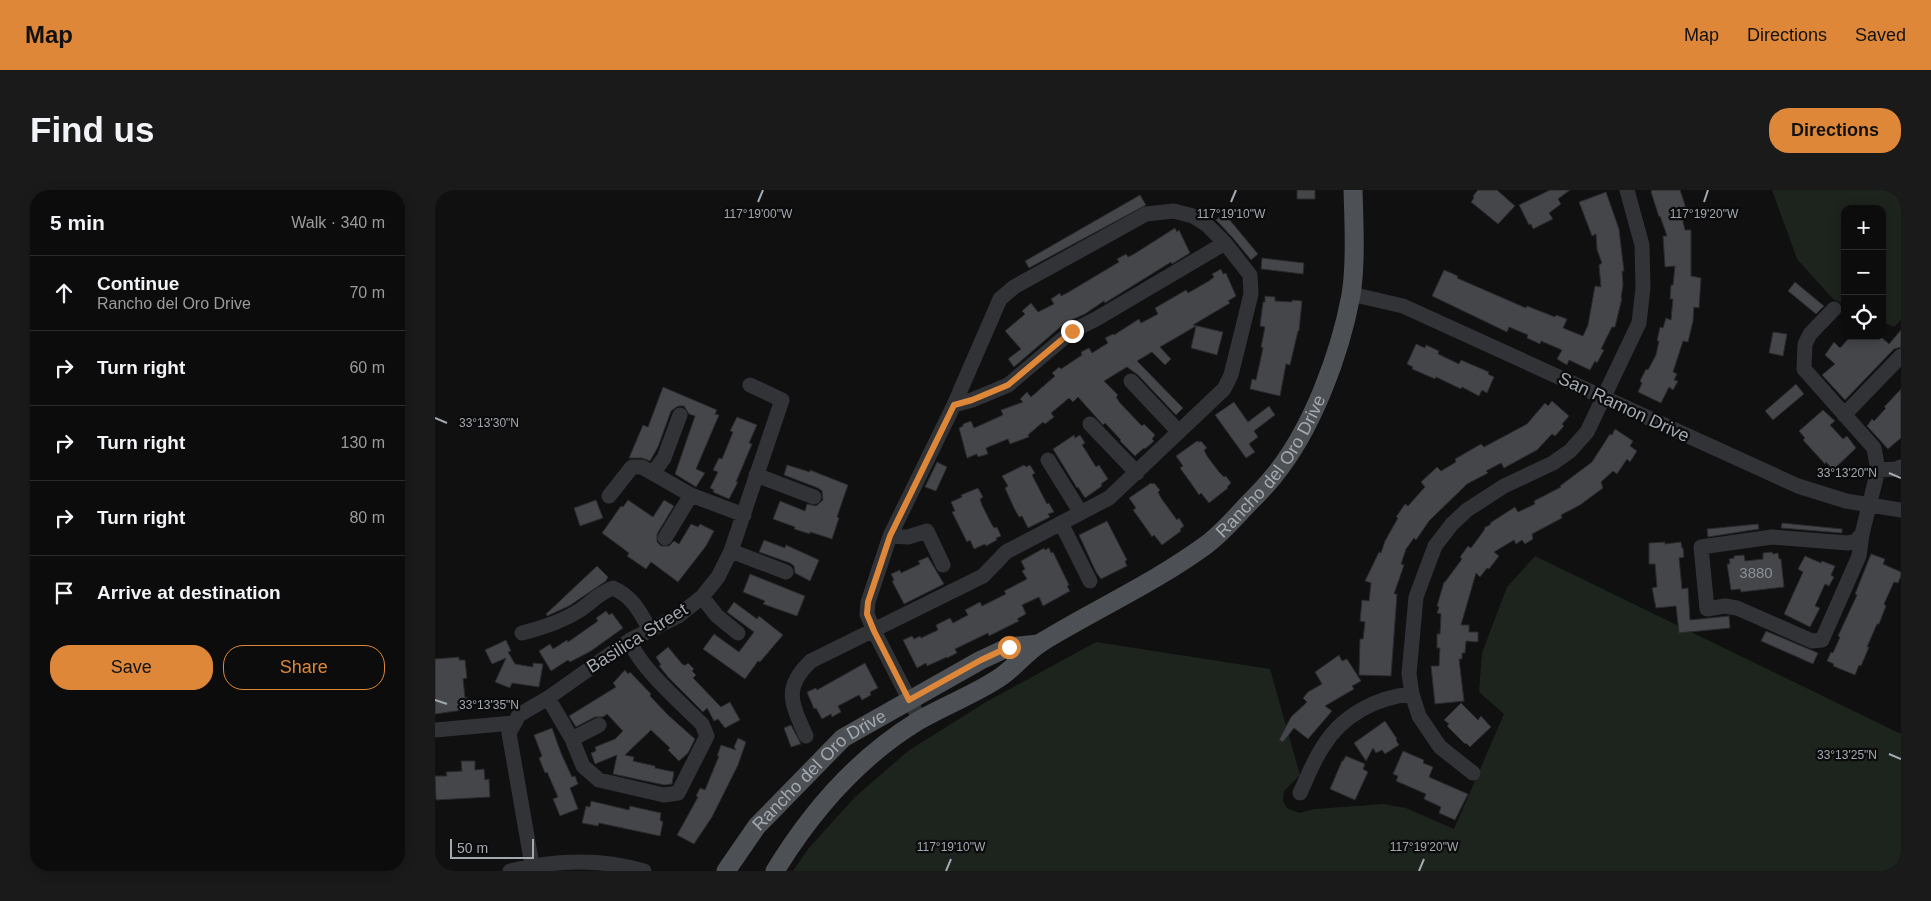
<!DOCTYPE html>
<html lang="en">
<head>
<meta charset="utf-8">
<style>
	:root { --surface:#0c0c0d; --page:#1a1a1b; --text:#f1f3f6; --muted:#9a9b9d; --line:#2c2c2e; --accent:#df8739 }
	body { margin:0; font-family:Arial,sans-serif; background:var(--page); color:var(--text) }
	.controls { position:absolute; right:15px; top:15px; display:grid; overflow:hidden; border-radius:10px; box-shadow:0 2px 12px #0003 }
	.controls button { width:45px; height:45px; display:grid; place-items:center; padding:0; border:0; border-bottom:1px solid var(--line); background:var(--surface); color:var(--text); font:25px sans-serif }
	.scale { position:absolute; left:15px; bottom:12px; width:84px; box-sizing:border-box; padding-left:5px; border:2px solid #a2a9b0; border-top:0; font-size:14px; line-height:18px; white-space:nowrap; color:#a2a9b0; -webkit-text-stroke:4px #0b0b0c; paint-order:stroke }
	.stop { position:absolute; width:15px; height:15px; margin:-11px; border:4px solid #df8739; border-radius:50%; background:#fff }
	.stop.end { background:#df8739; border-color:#fff; box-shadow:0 1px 5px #0008 }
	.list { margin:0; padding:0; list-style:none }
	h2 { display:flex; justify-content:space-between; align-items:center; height:65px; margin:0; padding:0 20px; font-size:21px }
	h2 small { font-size:16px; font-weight:400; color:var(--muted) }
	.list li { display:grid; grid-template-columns:32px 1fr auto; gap:15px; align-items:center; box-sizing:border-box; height:75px; padding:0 20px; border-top:1px solid var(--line) }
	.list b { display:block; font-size:19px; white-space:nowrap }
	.list p { margin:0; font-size:16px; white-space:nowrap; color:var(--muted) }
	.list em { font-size:16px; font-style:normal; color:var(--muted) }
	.actions { display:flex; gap:10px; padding:15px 20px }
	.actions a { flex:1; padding:11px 0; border:1px solid var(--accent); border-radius:20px; text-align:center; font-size:18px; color:var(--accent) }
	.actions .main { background:var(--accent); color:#111 }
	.icon { flex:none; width:28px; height:28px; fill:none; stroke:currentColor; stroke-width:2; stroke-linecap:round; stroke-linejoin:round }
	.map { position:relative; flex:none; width:1466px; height:681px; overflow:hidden; border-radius:20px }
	header { display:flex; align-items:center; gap:30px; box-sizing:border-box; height:70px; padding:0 25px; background:var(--accent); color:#111 }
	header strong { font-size:24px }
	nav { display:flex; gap:28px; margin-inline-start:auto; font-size:18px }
	.intro { display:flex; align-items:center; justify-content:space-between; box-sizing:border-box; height:120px; padding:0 30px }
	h1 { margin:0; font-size:35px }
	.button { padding:12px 22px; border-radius:20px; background:var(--accent); color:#111; font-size:18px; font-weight:700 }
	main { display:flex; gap:30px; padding:0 30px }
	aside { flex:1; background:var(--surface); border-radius:20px; box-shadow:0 2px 12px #0003 }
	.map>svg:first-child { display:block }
	.green { fill:#1d231d }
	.building { fill:#444649; stroke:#2a2a2d }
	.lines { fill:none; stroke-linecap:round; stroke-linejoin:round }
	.minor { stroke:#313336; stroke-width:15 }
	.major { stroke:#4d5054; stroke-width:19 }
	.route { stroke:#df8739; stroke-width:6 }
	.ticks { fill:none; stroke:#a2a9b0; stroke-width:2 }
	.labels { text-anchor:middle; stroke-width:4.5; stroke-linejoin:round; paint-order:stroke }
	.number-label { font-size:15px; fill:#8a9096 }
	.street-label { font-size:18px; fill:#a2a9b0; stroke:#0b0b0c }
	.ticks-label { font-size:12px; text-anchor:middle; fill:#a2a9b0; stroke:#0b0b0c; stroke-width:4.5; stroke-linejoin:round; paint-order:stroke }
</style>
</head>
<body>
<header>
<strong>Map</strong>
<nav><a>Map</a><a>Directions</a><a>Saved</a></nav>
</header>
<div class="intro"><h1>Find us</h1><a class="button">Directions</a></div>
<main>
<aside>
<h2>5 min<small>Walk · 340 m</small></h2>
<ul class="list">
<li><svg class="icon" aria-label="ahead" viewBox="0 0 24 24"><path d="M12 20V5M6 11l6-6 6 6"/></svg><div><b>Continue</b><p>Rancho del Oro Drive</p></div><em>70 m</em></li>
<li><svg class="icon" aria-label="right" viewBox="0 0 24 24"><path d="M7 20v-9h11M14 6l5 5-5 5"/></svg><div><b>Turn right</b></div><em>60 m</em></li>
<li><svg class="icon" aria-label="right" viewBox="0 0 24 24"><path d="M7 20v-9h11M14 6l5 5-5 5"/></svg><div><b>Turn right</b></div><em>130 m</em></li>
<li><svg class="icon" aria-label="right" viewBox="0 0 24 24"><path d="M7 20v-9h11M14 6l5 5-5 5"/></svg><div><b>Turn right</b></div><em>80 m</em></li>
<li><svg class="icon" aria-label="arrive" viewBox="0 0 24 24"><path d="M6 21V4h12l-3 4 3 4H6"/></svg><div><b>Arrive at destination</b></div></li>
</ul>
<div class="actions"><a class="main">Save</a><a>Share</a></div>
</aside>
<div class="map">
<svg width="1466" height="681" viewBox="0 0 1466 681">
	<rect width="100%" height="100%" fill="#101011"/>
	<path class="green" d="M1337 0H1466V130L1459 137 1447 132V19H1410V115L1398 109 1362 69Z
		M1100 366 1466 544V681H358L373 659 420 607 473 561 551 512 661 452 835 479 865 585 849 601 848 611 852 618 864 623 880 619 949 614 971 618 1019 639 1069 524 1044 502 1047 463 1072 397Z"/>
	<path class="building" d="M862 0H880V9H862Z
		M1043 0H1062L1080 16 1063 34 1036 12 1039 8 1038 6Z
		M1115 0H1135L1123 9 1126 14 1114 23 1118 29 1098 39 1096 34 1094 35 1084 15Z
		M1217 0H1245L1252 21 1246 23 1250 40H1256V86L1266 88 1264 118 1259 117 1258 131 1253 152 1248 151 1238 182 1242 184 1239 190 1243 191 1238 200 1234 197 1226 213 1203 202 1207 193 1205 191 1211 179 1213 180 1221 165 1224 151H1222L1225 137 1228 138 1231 128 1236 130 1238 109H1235L1236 95H1238L1240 76 1230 77 1228 46H1232L1225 26 1224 27 1216 2Z
		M1171 2 1184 39 1189 81H1187L1188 95 1186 108H1187L1180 137H1177L1166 159 1169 160 1162 173 1160 171 1155 180 1134 170 1132 175 1122 169 1127 160 1106 151 1105 154 1092 148 1093 145 1074 137 1072 142 997 106 1009 80 1023 86 1022 88 1091 118 1092 116 1120 127 1121 125 1132 129 1128 138 1148 146 1153 135 1160 96 1166 97 1164 75 1167 73 1162 60 1161 44 1157 46 1144 12Z
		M705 5 711 15 594 78 590 71Z
		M789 23 823 64 816 70 797 47 781 30Z
		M740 38 742 42 744 40 755 63 737 74 736 72 670 113 669 111 650 124 630 133 579 177 573 169 586 159 570 141 590 124 587 121 596 113 603 122 619 114 616 109 625 103 626 106 632 103 684 72 682 69 691 64 693 67 699 64Z
		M827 68 869 73 868 84 826 79Z
		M786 79 788 84 791 83 801 106 793 111 795 113 758 135 788 142 782 165 756 158 761 136 725 157 736 169 730 175 717 162 702 171 748 218 741 225 703 185 692 177 669 191 683 205 681 207 685 213 707 236 709 234 720 245 717 249 719 251 710 259 709 258 700 266 685 251 686 250 670 233 668 235 643 207 638 212 634 208 616 223 619 227 610 234 608 232 593 245 594 247 575 254 573 249 551 258 553 264 543 267 542 264 532 268 524 238 528 236V234L536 231 539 238 568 225 566 220 588 212 585 209 592 202 596 207 620 186 617 183 624 177 626 179 647 165 646 162 654 158 657 163 673 153 670 148 678 144 679 145 704 129 706 133 723 124 720 118 751 100 753 103 774 91 779 87 777 84Z
		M1360 92 1389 116 1381 124 1353 101Z
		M830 106 840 107V111L857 112V110L867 111 864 141H863L855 175 851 174 845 206 815 199 817 189 821 190 828 158 826 157 830 137 825 136 828 112H830Z
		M1466 140V157L1459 159 1410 210 1387 185 1400 174 1390 165 1399 152 1405 158 1416 146H1445L1454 154Z
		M1338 142 1352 144 1348 166 1334 163Z
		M981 154 990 158 991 155 1004 161 1003 164 1024 174 1026 170 1054 182 1053 184 1059 187 1052 203 1047 200 1044 206 1027 197 1026 199 1001 187 1000 189 977 179 978 177 972 174Z
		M1361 194 1369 204 1338 230 1330 221Z
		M228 197 282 220 280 224 284 225 261 279 270 283 261 297 240 284 260 226 254 224 249 216H243L236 221 223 257 215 271 207 268H194L208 235 213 237Z
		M1466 199V248L1453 259 1432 236 1437 229 1439 231 1451 218 1449 217Z
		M1117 211 1134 226 1127 234 1129 236 1120 246 1117 244 1102 260 1069 278 1066 273 1051 281 1053 283 1032 294 994 331 981 350 979 348 971 359 966 374 969 375 959 404H962L956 486 924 485 925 449H928L930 432 925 431 927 410 934 411 936 393 930 391 944 362 946 363 950 351 963 328 961 327 970 314 973 316 990 297 986 292 1002 277 1006 281 1021 272 1020 269 1046 254 1049 257 1092 234 1110 213 1113 216Z
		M799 212 813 232 834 216 840 225 819 241 823 247 814 254 820 262 811 268 780 225Z
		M1388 220 1400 231 1395 235 1408 249 1412 246 1421 258 1398 280 1391 272 1390 274 1368 250 1370 248 1364 241Z
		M302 227 322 235 314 253 317 254 301 292H303L294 309 278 302 279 300 275 298 283 282 278 280 284 268 287 269 298 242 295 241Z
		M1180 239 1198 251 1195 256 1202 261 1195 272 1192 269 1182 284 1178 281 1166 292 1168 298 1145 315 1126 325 1127 328 1097 344 1098 349 1090 354 1087 350 1081 354 1079 350 1059 362 1064 366 1054 379 1052 378 1045 387 1041 383 1026 435H1034V442H1043V452L1031 451 1030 463H1027V469H1024L1029 511 1000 514 996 476H1004L1005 458H1002V444H1005L1006 424 1002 423 1004 417 1002 416 1009 392H1010L1027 369 1025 367 1033 356 1036 358 1050 339 1049 338 1056 334 1055 333 1080 317 1083 322 1100 314 1099 311 1126 297 1125 296 1157 272 1175 244 1177 245Z
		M639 245 640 248 645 245 650 253 647 255 651 261 661 277 664 275 673 289 666 294 667 296 650 308 643 297 642 298 618 259Z
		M762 251 764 252 766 251 772 258 769 260 772 266 784 282 789 287 791 286 796 293 792 297 793 298 774 313 766 303 764 305 758 296 745 278 748 276 741 266Z
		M502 272 512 277 501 301 490 297Z
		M352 275 375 282V280L413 295 402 327 404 328 397 349 375 342V344L359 339 360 337 338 329 345 311 370 321 372 314 381 316 388 310 387 301 383 298 349 285Z
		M589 275 591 277 595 275 600 283 597 285 612 314 614 313 619 322 613 324 615 327 593 338 587 326 584 327 579 318 570 298 573 296 567 286Z
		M716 293 717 294 719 293 725 300 723 302 726 308 742 330 744 328 749 336 745 339 746 341 727 355 719 345 717 347 711 338 698 320 701 318 694 308Z
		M543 298 548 307 545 309 547 315 556 333 559 338 562 337 566 346 561 348 562 350 551 356 550 354 539 359 535 350 532 352 517 322 520 321 516 312 527 307 526 305Z
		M161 310 168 328 145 336 139 318Z
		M193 310 218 327 229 310 239 316 222 344V352L226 356H234L239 351 244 354 256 334 263 337 265 334 279 341 271 356 243 392 216 372 211 379 192 366 194 363 167 343 186 316 188 317Z
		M672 331 692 370 690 371 692 376 666 389 661 382 644 345Z
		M1347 333 1407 339V343L1346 338Z
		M1323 334 1324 339 1273 347 1272 339Z
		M329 350 350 358 351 355 384 370 375 391 360 383 359 376 355 373 324 362Z
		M1230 352V354L1246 352 1247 358H1248L1249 367 1244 368 1247 399 1253 398 1255 430 1294 426 1295 438 1244 443 1241 416 1221 418 1217 398 1222 397 1220 374H1214V353Z
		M609 358 610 360 614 358 616 363 618 362 634 395 632 396 635 401 608 416 604 407 587 415 591 424 582 429 584 431 554 446 553 443 520 459 522 463 512 468V467L492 476 491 473 482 478 468 450 477 446 479 449 485 446 486 448 503 440 501 435 515 428 518 433 533 425 530 420 545 412 547 416 571 404 569 401 592 389 587 381 590 379 586 371Z
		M1337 362 1338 364 1343 363 1344 369H1346L1349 397 1306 402 1305 399 1296 400 1292 374H1295L1294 369 1299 368V366L1309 365 1310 371 1328 369V363Z
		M1436 364 1450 369 1448 374 1466 382V386L1463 393 1459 392 1449 414 1451 416 1444 434H1442L1432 457H1434L1426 476 1424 475 1420 485 1398 476 1399 474 1392 471 1396 462 1398 463 1405 447 1403 446 1422 405 1420 404Z
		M1370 366 1386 373 1387 371 1400 376 1396 385 1399 387 1394 396 1390 394 1380 416 1385 418 1375 437 1349 424 1368 382 1363 379Z
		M493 367 509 394 469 414 457 391 459 390 456 384 465 380 466 383 485 374 483 371Z
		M162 376 173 387 171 391 134 416 112 426 111 424Z
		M315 384 370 406 362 426 328 414 330 411 308 402Z
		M299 412 322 429 324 426 348 445 325 472 323 471 310 489 268 459 279 444 304 462 319 442 292 422Z
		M171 421 174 425 177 423 188 438 156 461 135 472 133 470 116 481 104 461 115 454 118 459 132 450 133 452 163 431 161 428Z
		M1331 441 1383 463 1378 474 1326 451Z
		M71 450 76 461 73 462 80 474 98 477V473L108 474 104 497 77 493 75 498 60 492 71 468 57 474 50 460Z
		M233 457 248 475H251L253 473 259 479 257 481 261 485 258 488 286 517 295 512 305 530 290 538 283 529 279 531 272 518 268 522 234 488 224 476 226 475 221 467Z
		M904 465 907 471 912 469 926 491 917 496 919 499 890 516 897 521 873 549 859 538 848 552 844 550 856 527 872 512 868 508 873 502 887 494 880 482Z
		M24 467V470H30L32 488 28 489 30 508H34L35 519 0 524V469Z
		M430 473 443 498 435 502 436 505 427 510 424 505 403 516 406 522 397 527 396 524 387 529 381 518 379 519 372 502 381 498 382 500Z
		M190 480 193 484 195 482 216 504 215 506 233 525 260 549 253 563 244 571 233 560 235 558 216 540 190 565 199 567 198 571 220 576V578L239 582 237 594 229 595 178 584 182 565 160 574 156 563 161 561 160 557 180 549 188 541 172 524 168 527H160L141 537 134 526 181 497 178 493Z
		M1026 513 1043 530 1046 526 1056 537 1035 557 1031 553 1030 554 1012 536 1014 534 1009 530Z
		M950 531 962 549 961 550 964 555 950 564 947 560 941 563 938 558 931 571 919 553Z
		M356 535 366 554 356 557 349 538Z
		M117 538 126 563 137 587 140 586 143 594 135 598 143 619 125 626 118 609 123 607 112 582 110 583 104 568 107 566 99 545Z
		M303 548 311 552 303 575 277 627 259 654 242 645 263 607 261 606 265 598 270 600 284 566H282L286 555 301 560 299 557Z
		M968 561 989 570 988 573 998 577 994 587 1033 604 1020 630 1004 623 1006 617 989 609 991 604 961 591 963 586 958 584Z
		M911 566 930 574 928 579 933 582 920 610 895 599 907 571H908Z
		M26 571H40V580L49 579 50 590 54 589 55 607 1 610 0 586H12L11 582 27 581Z
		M156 611 194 620 195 616 226 623 225 630 228 632 225 646 164 633 163 636 147 633 151 616 155 617Z"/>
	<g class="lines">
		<path class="minor" d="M916 104 968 116 1363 296 1411 311 1466 320
			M1399 119 1375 144 1370 154 1369 179 1439 258 1443 280 1427 344
			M696 191 744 242
			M1409 225 1466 166
			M655 234 702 283
			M613 270 646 323
			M1443 280 1461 279 1466 277
			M218 283 229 268 245 225
			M321 285 379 307
			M174 306 197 277H207L256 305 309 325
			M626 333 655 391
			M1427 344 1424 366 1387 450 1377 451 1302 418 1290 416 1272 419 1266 357 1337 347 1413 353 1421 351Z
			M455 346 473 347 492 341 508 375
			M230 348 256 305
			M296 361 351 382
			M267 407 282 426 303 443
			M87 443C107 438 128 431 145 420 157 412 164 403 178 398 198 407 205 422 215 440
			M113 508 137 549 148 576 164 590 229 605 243 603 272 546 267 534C247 514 202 475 195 450
			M485 530 439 441 432 424 433 412 455 346 519 215 537 210 573 195 637 141 661 129 790 53
			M0 540 78 533
			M371 546C357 514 347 498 376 471L548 386 571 362 674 308 789 199 796 185 816 104 815 85 790 53 772 35 758 26 739 21 711 24 579 97 565 109 519 215
			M137 549 164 535
			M1038 583 1005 557 984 526 977 504 974 484 981 407 1000 356 1017 334 1032 320 1069 296 1118 273 1135 261 1152 242 1204 133 1208 98 1207 55 1192 0
			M865 603C872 588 878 572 887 558 906 526 941 507 977 504
			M97 675 74 543 84 525 113 508 195 450 243 426 267 407 283 387 296 361 347 210 315 195
			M75 681C119 670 165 668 209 681"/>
		<g class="major">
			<path id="s1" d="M291 681 322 636 408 548 546 470 574 457 604 454"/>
			<path id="s2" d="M340 681C376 622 424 567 483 531 510 515 541 504 567 486 581 476 592 461 607 452 661 419 719 393 771 355 786 344 799 329 812 315 821 306 830 297 838 287 877 240 905 164 916 105 921 74 919 32 918 0"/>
		</g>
	</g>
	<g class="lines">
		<path class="route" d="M574 457 546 470 474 510 439 441 432 424 433 412 455 346 519 215 537 210 573 195 637 141"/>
	</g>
	<path class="ticks" d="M323 12 328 0M796 12 801 0M1269 12 1273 0M0 228 12 233M1454 283 1466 288M0 510 12 514M1454 564 1466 569M511 681 516 669M984 681 989 669"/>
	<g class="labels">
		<g class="number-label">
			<text x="1321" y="388">3880</text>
		</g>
		<g class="street-label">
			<text transform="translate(1189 217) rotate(25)" y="6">San Ramon Drive</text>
			<text dy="6" stroke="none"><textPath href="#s2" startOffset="651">Rancho del Oro Drive</textPath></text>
			<text transform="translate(202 448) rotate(-32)" y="6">Basilica Street</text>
			<text dy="6" stroke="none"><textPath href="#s1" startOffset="139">Rancho del Oro Drive</textPath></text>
		</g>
	</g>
	<g class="ticks-label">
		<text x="323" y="28">117°19'00"W</text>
		<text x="796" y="28">117°19'10"W</text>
		<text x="1269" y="28">117°19'20"W</text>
		<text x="54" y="237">33°13'30"N</text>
		<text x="1412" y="287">33°13'20"N</text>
		<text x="54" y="519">33°13'35"N</text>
		<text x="1412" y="569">33°13'25"N</text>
		<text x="516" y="661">117°19'10"W</text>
		<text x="989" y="661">117°19'20"W</text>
	</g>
</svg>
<div class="controls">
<button>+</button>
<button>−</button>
<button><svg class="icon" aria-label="locate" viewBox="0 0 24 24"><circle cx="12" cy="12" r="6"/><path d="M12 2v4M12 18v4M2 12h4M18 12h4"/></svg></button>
</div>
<div class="scale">50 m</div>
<div class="stop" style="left:574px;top:457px"></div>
<div class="stop end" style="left:637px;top:141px"></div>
</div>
</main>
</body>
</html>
